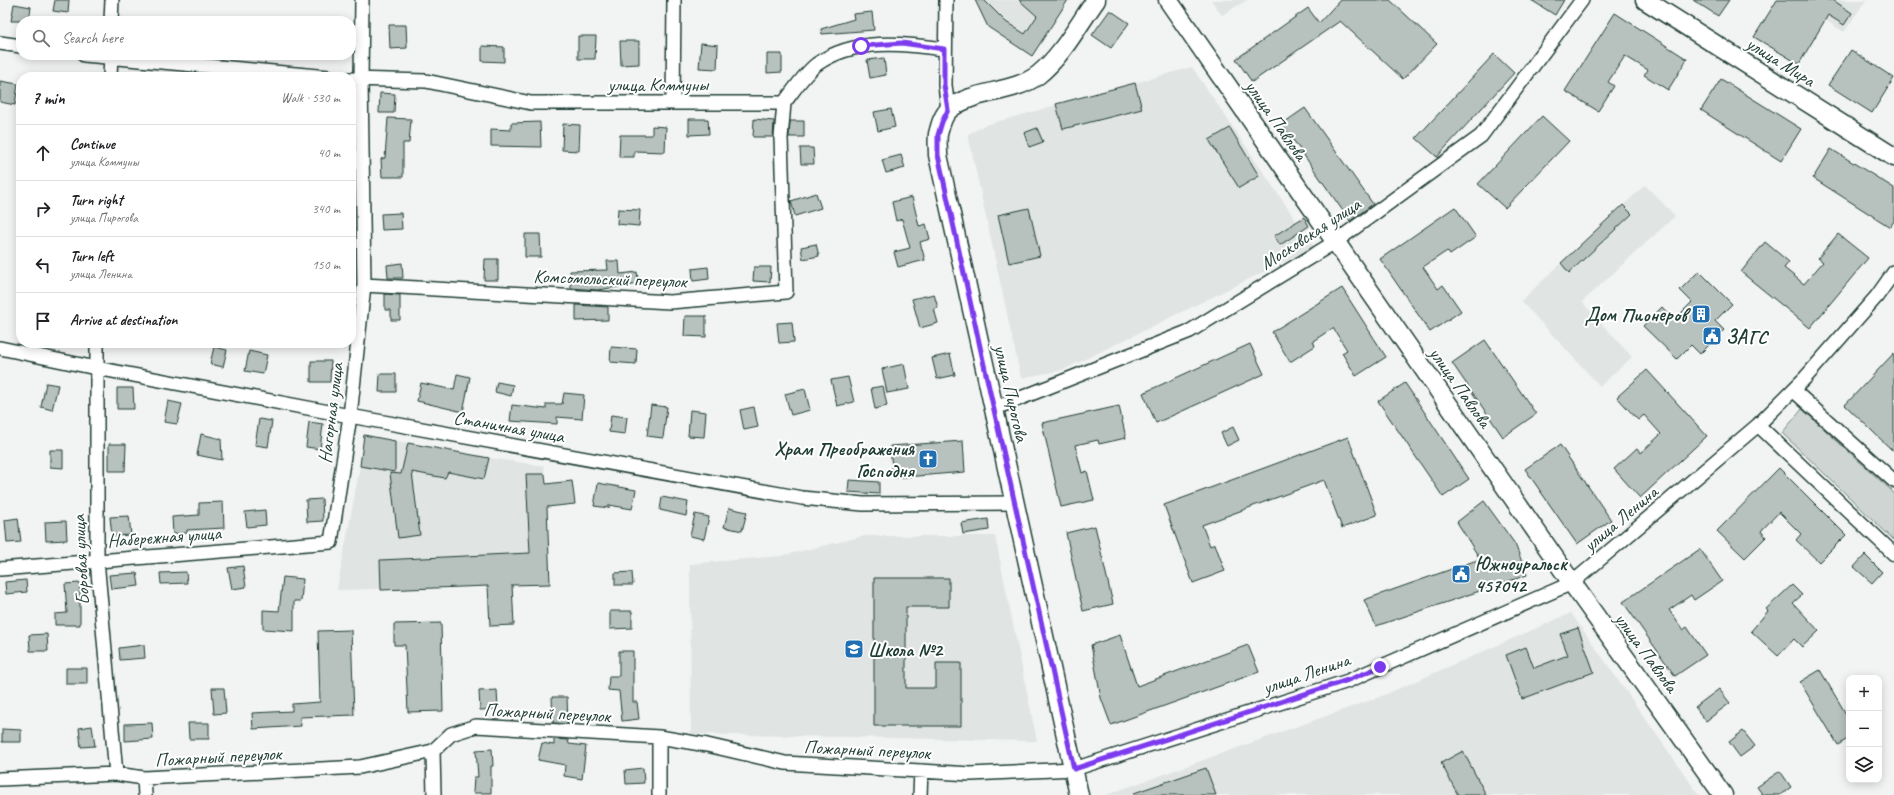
<!DOCTYPE html>
<html lang="en">
<head>
<meta charset="utf-8">
<style>
	:root { --surface:#fff; --page:#f6f6f6; --text:#202124; --muted:#757577; --line:#e0e0e0 }
	body { margin:0; font-family:Caveat,sans-serif; background:var(--page); color:var(--text) }
	.controls { position:absolute; right:12px; bottom:12px; display:grid; overflow:hidden; border-radius:8px; box-shadow:0 2px 10px #0003 }
	.controls button { width:36px; height:36px; display:grid; place-items:center; padding:0; border:0; border-bottom:1px solid var(--line); background:var(--surface); color:var(--text); font:20px sans-serif }
	.stop { position:absolute; width:12px; height:12px; margin:-9px; border:3px solid #7c3aed; border-radius:50%; background:#fff }
	.stop.end { background:#7c3aed; border-color:#fff; box-shadow:0 1px 4px #0008 }
	.list { margin:0; padding:0; list-style:none }
	h2 { display:flex; justify-content:space-between; align-items:center; height:52px; margin:0; padding:0 16px; font-size:17px }
	h2 small { font-size:13px; font-weight:400; color:var(--muted) }
	.list li { display:grid; grid-template-columns:26px 1fr auto; gap:12px; align-items:center; box-sizing:border-box; height:56px; padding:0 16px; border-top:1px solid var(--line) }
	.list b { display:block; font-size:15px; white-space:nowrap }
	.list p { margin:0; font-size:13px; white-space:nowrap; color:var(--muted) }
	.list em { font-size:13px; font-style:normal; color:var(--muted) }
	.icon { flex:none; width:22px; height:22px; fill:none; stroke:currentColor; stroke-width:2; stroke-linecap:round; stroke-linejoin:round }
	.map { position:relative; flex:none; width:1894px; height:795px; overflow:hidden }
	.search { position:absolute; background:var(--surface); box-shadow:0 2px 10px #0003; left:16px; top:16px; width:340px; height:44px; display:flex; align-items:center; gap:10px; box-sizing:border-box; padding:0 14px; border-radius:16px; color:var(--muted); font-size:15px }
	.panel { position:absolute; background:var(--surface); box-shadow:0 2px 10px #0003; left:16px; top:72px; width:340px; height:276px; border-radius:16px }
	.map>svg:first-child { display:block }
	.built { fill:#e0e4e3 }
	.green { fill:#ced5d3; stroke:#768984 }
	.building { fill:#b7c1bd; stroke:#1f3d34 }
	.lines { fill:none; stroke-linecap:round; stroke-linejoin:round }
	.street-casing { stroke:#1f3d34; stroke-width:16 }
	.secondary-casing { stroke:#1f3d34; stroke-width:21 }
	.street { stroke:#fff; stroke-width:13 }
	.secondary { stroke:#fff; stroke-width:18 }
	.route { stroke:#7c3aed; stroke-width:5 }
	.labels { text-anchor:middle; stroke-width:4; stroke-linejoin:round; paint-order:stroke }
	.street-label { font-size:19px; fill:#1f3d34; stroke:#fff }
	.poi-label { font-size:19px; font-weight:bold; fill:#1f3d34; stroke:#fff; text-anchor:start }
</style>
</head>
<body>
<div class="map">
<svg width="1894" height="795" viewBox="0 0 1894 795">
	<rect width="100%" height="100%" fill="#f2f3f3"/>
	<filter id="ink" filterUnits="userSpaceOnUse"><feTurbulence type="fractalNoise" baseFrequency=".025" numOctaves="2"/><feDisplacementMap in="SourceGraphic" scale="8" xChannelSelector="R" yChannelSelector="G"/><feConvolveMatrix kernelMatrix="1 2 1 2 8 2 1 2 1" color-interpolation-filters="sRGB"/></filter>
	<g filter="url(#ink)">
		<path class="built" d="M975 0H1068L1032 56 989 27Z
			M1211 0H1247L1222 15Z
			M1793 0H1866L1844 32Z
			M1192 67 1314 247 1063 370 1021 378 968 134 986 125Z
			M1645 185 1675 216 1582 302 1632 357 1600 386 1521 301Z
			M364 435 489 458 544 466 550 584 337 590 360 466Z
			M864 536H995L1037 741 691 734 690 564 781 556Z
			M1571 613 1699 795H1106L1382 696Z"/>
		<path class="green" d="M1802 409 1894 493V540L1782 433Z"/>
		<path class="building" d="M55 0H69L68 13 53 11Z
			M975 0H984L1006 22 1025 34 1037 16 1019 0H1068L1032 56 988 27Z
			M1340 0H1390L1437 44 1403 79 1340 21 1252 82 1236 59 1308 8 1319 23Z
			M1531 0H1564L1555 15Z
			M1693 0H1729L1718 16Z
			M1777 0H1833L1852 13 1844 25 1828 15 1799 64 1754 37Z
			M14 4 31 7 29 21H11Z
			M1110 10 1129 23 1111 48 1092 35Z
			M872 12 874 30 822 34 821 29 854 19 853 14Z
			M1615 13 1687 59 1668 90 1644 75 1648 70 1625 56 1608 82 1614 86 1598 111 1565 91Z
			M389 25H406L407 48 390 49Z
			M578 36H596L595 59H578Z
			M620 41H639V64L621 65Z
			M701 43 718 45 717 69 699 68Z
			M482 46 504 47V62L482 61Z
			M1851 50 1894 78 1872 113 1828 85Z
			M767 54H782V72L767 73Z
			M1494 54 1514 73 1437 157 1416 138Z
			M884 58 886 75 870 78 867 60Z
			M1721 79 1801 129 1781 161 1701 110Z
			M0 81 18 84 15 105 0 102Z
			M1135 83 1142 109 1063 129 1056 104Z
			M380 93 395 94 394 113H379Z
			M1305 108 1373 204 1350 221 1282 124Z
			M891 109 895 127 878 131 874 112Z
			M1542 116 1569 141 1505 208 1478 184Z
			M388 118 411 119 409 143H403V177H382L381 159 385 158Z
			M689 119H708L709 134 689 135Z
			M754 119 774 121 773 137H753Z
			M790 121H804V137H789Z
			M540 122 541 147 491 146V129L511 130V123Z
			M563 124 580 125 579 151 562 150Z
			M652 126 666 127 665 152 634 151V157H619L620 135H652Z
			M1037 128 1043 142 1029 147 1024 133Z
			M1230 128 1259 176 1239 188 1209 140Z
			M800 148H813L814 164H801Z
			M1831 149 1894 188V221L1890 227 1813 178Z
			M901 155 905 168 886 173 882 160Z
			M816 193 821 208 795 216 791 201Z
			M912 197 919 226 926 224 930 239 920 242 925 260 898 267 894 252 910 248 902 219 896 221 892 202Z
			M1623 205 1632 214 1569 273 1561 263Z
			M1455 207 1476 237 1450 255 1447 251 1423 267 1438 289 1443 285 1461 311 1430 332 1380 259Z
			M1029 208 1040 256 1009 263 998 215Z
			M618 209 640 210 639 226 617 224Z
			M401 213 402 229 382 230 381 214Z
			M1304 217 1309 226 1280 245 1274 236Z
			M525 234H540L541 257H525Z
			M1838 234 1868 258 1810 328 1741 272 1765 242 1789 262 1784 268 1804 284 1823 262 1818 258Z
			M816 244 819 256 803 259 801 247Z
			M485 259H498V280H484Z
			M607 261H619L620 274 637 272 639 284 597 290 571 288 570 271 608 270Z
			M402 263 403 278H388L387 265Z
			M708 267 709 279 693 281 692 269Z
			M754 267H771L770 282 753 281Z
			M1699 271 1732 304 1715 321 1724 330 1700 354 1691 345 1677 359 1643 326 1662 307 1674 320 1692 302 1680 290Z
			M1342 288 1386 357 1356 376 1342 353 1347 350 1333 328 1313 341 1315 346 1290 362 1272 332Z
			M385 294 400 295V320H391V310H385Z
			M934 294 938 308 934 309 938 323 920 328 912 299Z
			M576 305 608 307V320L576 321Z
			M685 316H706V337L684 336Z
			M792 322 794 342 779 343 777 323Z
			M1485 340 1536 414 1503 437 1452 363Z
			M1250 344 1264 374 1156 423 1143 393Z
			M214 347 227 350 223 367 210 364Z
			M611 347 637 349 636 364 610 362Z
			M249 351 267 355 263 374 245 371Z
			M1894 353V452L1845 405Z
			M950 354 955 375 937 379 932 358Z
			M311 361H331L330 382H311Z
			M904 364 909 389 887 393 882 369Z
			M1647 370 1707 436 1640 498 1614 469 1637 448 1641 453 1661 434 1644 415 1638 420 1617 397Z
			M380 374H396V392H379Z
			M457 374 470 377 463 412 417 401 421 383 454 390Z
			M848 377 854 402 837 406 831 380Z
			M497 382 513 385 511 396 495 392Z
			M46 383 58 385 52 410 41 407Z
			M1405 383 1469 479 1443 497 1378 401Z
			M883 386 887 406 875 409 871 388Z
			M117 388H133L134 409H117Z
			M805 389 810 410 791 415 785 394Z
			M564 393 584 395 582 419 557 417V424L510 421 512 405 546 409V404H562Z
			M168 401 182 404 177 424 164 422Z
			M651 405 667 407 663 438 647 436Z
			M1119 406 1126 438 1099 444 1098 440 1075 445 1082 473 1087 471 1094 500 1061 507 1042 423Z
			M754 407 758 427 744 430 740 410Z
			M690 410 706 412 704 437 688 436Z
			M611 415 627 417 625 434 609 432Z
			M259 419 272 421 268 447 255 445Z
			M309 422 323 424 320 449 306 447Z
			M1233 427 1239 440 1227 446 1221 433Z
			M201 434 221 439 222 460 197 455Z
			M364 435 395 441V472L360 466Z
			M1348 437 1377 515 1342 528 1324 480 1202 525 1210 546 1215 544 1225 571 1193 583 1164 505Z
			M963 441 965 472 893 478 890 446Z
			M408 443 489 458 484 479 448 472 445 478 412 472 420 535 398 538 390 473 401 474Z
			M109 444H126L125 471H109Z
			M1560 445 1611 520 1577 544 1525 469Z
			M50 450H63V468L50 467Z
			M1779 468 1846 535 1819 562 1796 540 1801 534 1779 512 1761 531 1766 537 1745 558 1717 531Z
			M526 474H545L546 484 572 481 575 504 547 507 550 584 512 585 514 625 490 626 488 586 381 590 380 560 530 553Z
			M849 480 879 482V494L848 492Z
			M598 483 636 490 632 509 609 505V508L594 506Z
			M662 497 688 502 686 516 660 510Z
			M322 499 323 521 307 522 306 500Z
			M1484 501 1515 544 1527 575 1376 626 1364 600 1480 559 1457 522Z
			M223 502 224 528 187 530V533L173 534 172 517 199 515V503Z
			M729 508 747 512 742 531 724 527Z
			M265 510 266 525 247 527 245 512Z
			M695 514 709 517 704 539 690 536Z
			M129 516 131 535 112 536 110 517Z
			M18 518 21 542 7 543 5 520Z
			M988 519 989 530 963 534 961 523Z
			M66 521 67 540 46 541 45 522Z
			M1095 526 1113 604 1083 611 1066 533Z
			M1700 549 1722 581 1694 600 1691 595 1669 610 1683 630 1687 627 1706 655 1675 676 1623 602Z
			M1865 555 1882 572 1872 583 1854 567Z
			M243 566 246 587 232 589 228 568Z
			M186 572 187 583 161 584 160 573Z
			M632 572 633 585H615V573Z
			M137 573 139 586 111 589 109 575Z
			M283 577 303 579 301 601H294V631L263 629V610L279 611Z
			M874 578H949V607H906V688H936V663H961V726H874Z
			M26 580 27 592 6 594 5 582Z
			M80 583V625H55V614L67 613 65 584Z
			M1792 585 1802 595 1793 603 1819 631 1802 647 1794 639 1778 656 1751 631 1768 611 1766 609Z
			M610 611H632V628L610 629Z
			M441 623 443 711 408 712 405 645H394V624Z
			M1578 628 1594 672 1522 699 1506 655 1526 647 1534 668 1568 655 1560 634Z
			M351 630 354 715 300 717 301 726 253 729 252 713 292 711V704L320 702 318 631Z
			M47 634 48 651H30L29 635Z
			M1120 635 1137 686 1248 645 1259 672 1111 725 1101 698 1091 645Z
			M144 645 145 658 120 660 119 648Z
			M619 651H633V702H637L639 719 622 721 619 691 608 690 609 676H619Z
			M66 668H87V684H66Z
			M1820 670 1849 719V738L1838 745 1800 682Z
			M212 688H224L226 713 214 714Z
			M1719 689 1730 703 1706 721 1695 707Z
			M497 690 498 709 480 710 479 691Z
			M552 697H567L568 724 553 723Z
			M152 723 153 739 125 741V724Z
			M188 723H209V739H189Z
			M92 726 95 746 81 747 79 728Z
			M2 729 21 730V742H2Z
			M1743 731 1755 746 1740 757 1729 742Z
			M554 739 568 740 569 744 586 746 582 779 564 776 565 765 538 760 542 743 554 745Z
			M492 749 493 766H491V793H473L474 777H478L476 750Z
			M1463 751 1486 795H1458L1441 763Z
			M643 768 644 783 626 784 625 770Z
			M1206 768 1216 795H1134V793Z
			M1780 771 1791 787 1780 795H1763L1757 787Z"/>
		<g class="lines">
			<g class="street-casing">
				<path id="street" d="M946 0 945 85 948 110
					M111 21 112 0
					M0 43 21 46
					M84 55 329 77
					M110 77 111 55
					M351 79 426 81 531 103H784C794 90 804 74 817 64 854 38 902 43 944 49
					M673 103 674 0
					M364 285 670 302 786 292 781 138 784 103
					M97 343V560L116 774
					M0 348 96 368 350 416 802 498 863 504 1016 503
					M1793 390 1894 481
					M993 409 1190 331 1335 242 1481 136 1582 0
					M1758 425 1894 554
					M0 569 331 542 350 416 364 285 361 80 362 0
					M659 737V795
					M433 751 434 795
					M144 778 145 795
					M0 779 116 774 144 778 360 767 433 751 451 734 476 726 659 737 707 745 785 763 971 774 1074 769 1348 681 1572 583 1758 425 1805 378 1877 296 1894 272
					M920 795 921 771"/>
			</g>
			<g class="secondary-casing">
				<path id="secondary" d="M1168 0 1572 583 1723 795
					M1645 0 1894 157
					M1079 795 938 155C938 148 937 140 938 134 940 126 943 114 950 109 972 90 1013 94 1038 75 1062 56 1078 25 1096 0"/>
			</g>
			<use href="#street" class="street"/>
			<use href="#secondary" class="secondary"/>
		</g>
	</g>
	<g class="lines" filter="url(#ink)">
		<path class="route" d="M861 46 902 43 944 49V85L948 110 942 122 938 135V155C982 360 1029 564 1074 769L1348 680 1380 667"/>
	</g>
	<defs>
		<g id="building-square" transform="scale(1)"><rect x="-9" y="-9" width="18" height="18" rx="4" fill="#1f6fb2" stroke="#fff"/><path d="M-4-6H4V6H1V3H-1V6H-4ZM-2.5-4.3h1.7v1.8h-1.7ZM.8-4.3h1.7v1.8H.8ZM-2.5-1h1.7V.8h-1.7ZM.8-1h1.7V.8H.8Z" fill="#fff"/></g>
		<g id="civic-square" transform="scale(1)"><rect x="-9" y="-9" width="18" height="18" rx="4" fill="#1f6fb2" stroke="#fff"/><path d="M-.6-6.5H3V-4.5H.6V-3L4-1V1h2V6H-6V1h2V-1L-.6-3ZM-1.2 2.5V6h2.4V2.5Z" fill="#fff"/></g>
		<g id="church-square" transform="scale(1)"><rect x="-9" y="-9" width="18" height="18" rx="4" fill="#1f6fb2" stroke="#fff"/><path d="M-1.2-6h2.4v3.5h3.3v2.4h-3.3V6h-2.4V-.1h-3.3v-2.4h3.3Z" fill="#fff"/></g>
		<g id="school-square" transform="scale(1)"><rect x="-9" y="-9" width="18" height="18" rx="4" fill="#1f6fb2" stroke="#fff"/><path d="M0-5L7-2L0 1L-7-2ZM-4 1L0 2.5L4 1V4Q0 6-4 4Z" fill="#fff"/></g>
	</defs>
	<g fill-rule="evenodd">
		<use href="#building-square" x="1701" y="314"/>
		<use href="#civic-square" x="1712" y="336"/>
		<use href="#church-square" x="928" y="459"/>
		<use href="#civic-square" x="1461" y="574"/>
		<use href="#school-square" x="854" y="649"/>
	</g>
	<g class="labels">
		<g class="street-label">
			<text transform="translate(1781 61) rotate(32)" y="7">улица Мира</text>
			<text x="658" y="91">улица Коммуны</text>
			<text transform="translate(1277 120) rotate(55)" y="7">улица Павлова</text>
			<text transform="translate(1310 233) rotate(-33)" y="7">Московская улица</text>
			<text transform="translate(610 278) rotate(2)" y="7">Комсомольский переулок</text>
			<text transform="translate(1461 387) rotate(55)" y="7">улица Павлова</text>
			<text transform="translate(1012 393) rotate(77)" y="7">улица Пирогова</text>
			<text transform="translate(330 413) rotate(-83)" y="7">Нагорная улица</text>
			<text transform="translate(509 426) rotate(10)" y="7">Станичная улица</text>
			<text transform="translate(1620 518) rotate(-40)" y="7">улица Ленина</text>
			<text transform="translate(164 536) rotate(-4)" y="7">Набережная улица</text>
			<text transform="translate(80 560) rotate(-93)" y="7">Боровая улица</text>
			<text transform="translate(1647 652) rotate(54)" y="7">улица Павлова</text>
			<text transform="translate(1306 673) rotate(-19)" y="7">улица Ленина</text>
			<text transform="translate(547 712) rotate(3)" y="7">Пожарный переулок</text>
			<text transform="translate(867 749) rotate(3)" y="7">Пожарный переулок</text>
			<text transform="translate(218 756) rotate(-3)" y="7">Пожарный переулок</text>
		</g>
		<g class="poi-label">
			<text x="1687" y="321" text-anchor="end">Дом Пионеров</text>
			<text x="1726" y="343">ЗАГС</text>
			<text x="914" y="455" text-anchor="end">Храм Преображения<tspan x="914" dy="22">Господня</tspan></text>
			<text x="1475" y="570">Южноуральск<tspan x="1475" dy="22">457042</tspan></text>
			<text x="868" y="656">Школа №2</text>
		</g>
	</g>
</svg>
<div class="controls">
<button>+</button>
<button>−</button>
<button><svg class="icon" aria-label="layers" viewBox="0 0 24 24"><path d="M12 4l9 5-9 5-9-5zM3 14l9 5 9-5"/></svg></button>
</div>
<div class="stop" style="left:861px;top:46px"></div>
<div class="stop end" style="left:1380px;top:667px"></div>
<div class="search"><svg class="icon" aria-label="search" viewBox="0 0 24 24"><circle cx="10" cy="10" r="6"/><path d="M15 15l6 6"/></svg>Search here</div>
<section class="panel">
<h2>7 min<small>Walk · 530 m</small></h2>
<ul class="list">
<li><svg class="icon" aria-label="ahead" viewBox="0 0 24 24"><path d="M12 20V5M6 11l6-6 6 6"/></svg><div><b>Continue</b><p>улица Коммуны</p></div><em>40 m</em></li>
<li><svg class="icon" aria-label="right" viewBox="0 0 24 24"><path d="M7 20v-9h11M14 6l5 5-5 5"/></svg><div><b>Turn right</b><p>улица Пирогова</p></div><em>340 m</em></li>
<li><svg class="icon" aria-label="left" viewBox="0 0 24 24"><path d="M17 20v-9H6M10 6l-5 5 5 5"/></svg><div><b>Turn left</b><p>улица Ленина</p></div><em>150 m</em></li>
<li><svg class="icon" aria-label="arrive" viewBox="0 0 24 24"><path d="M6 21V4h12l-3 4 3 4H6"/></svg><div><b>Arrive at destination</b></div></li>
</ul>
</section>
</div>
</body>
</html>
